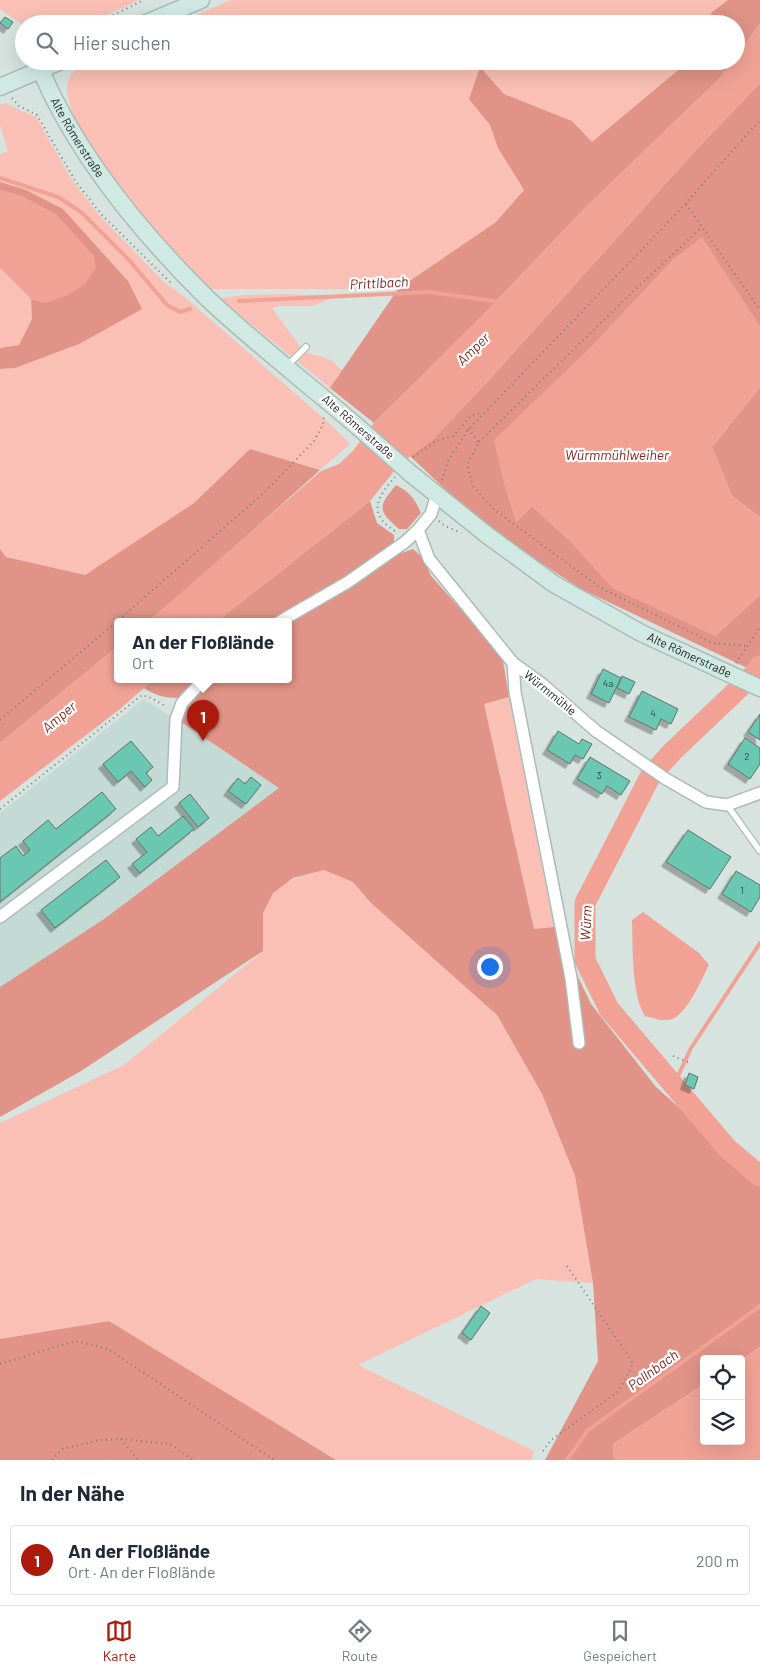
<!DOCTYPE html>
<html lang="de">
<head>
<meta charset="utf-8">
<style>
	:root { --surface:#fff; --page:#f2f2f3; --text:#1f2937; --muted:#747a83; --line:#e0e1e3; --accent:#ab1a0b }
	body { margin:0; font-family:Barlow,sans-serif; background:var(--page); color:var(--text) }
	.controls { position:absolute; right:15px; bottom:15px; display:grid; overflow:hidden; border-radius:5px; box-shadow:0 5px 20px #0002 }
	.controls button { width:45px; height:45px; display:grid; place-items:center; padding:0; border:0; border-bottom:1px solid var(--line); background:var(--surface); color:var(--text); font:25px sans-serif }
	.you { position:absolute; left:489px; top:966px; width:18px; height:18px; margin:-12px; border:4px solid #fff; border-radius:50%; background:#1a73e8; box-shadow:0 0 0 8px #1a73e833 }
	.badge { display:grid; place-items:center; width:32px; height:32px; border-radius:50%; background:var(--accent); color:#fff; font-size:16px; font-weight:700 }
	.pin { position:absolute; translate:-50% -41px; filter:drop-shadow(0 1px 2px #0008) }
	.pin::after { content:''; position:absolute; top:26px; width:18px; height:15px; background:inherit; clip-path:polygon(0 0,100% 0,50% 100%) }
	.popup { position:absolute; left:114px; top:618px; width:178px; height:65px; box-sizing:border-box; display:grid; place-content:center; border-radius:5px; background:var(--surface); filter:drop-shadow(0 1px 4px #0005); font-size:16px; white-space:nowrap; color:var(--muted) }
	.popup b { font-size:19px; color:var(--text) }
	.popup::after { content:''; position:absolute; left:50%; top:100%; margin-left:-10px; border:10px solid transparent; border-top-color:var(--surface) }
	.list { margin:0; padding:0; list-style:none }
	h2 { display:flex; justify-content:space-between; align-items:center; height:65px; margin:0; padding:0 20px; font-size:21px }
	h2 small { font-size:16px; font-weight:400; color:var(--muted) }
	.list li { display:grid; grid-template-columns:32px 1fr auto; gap:15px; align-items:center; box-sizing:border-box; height:70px; margin:0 10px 10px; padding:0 10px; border:1px solid var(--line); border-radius:5px }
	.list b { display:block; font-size:19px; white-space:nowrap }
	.list p { margin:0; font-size:16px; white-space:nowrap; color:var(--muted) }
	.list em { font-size:16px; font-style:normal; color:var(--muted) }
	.icon { flex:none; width:28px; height:28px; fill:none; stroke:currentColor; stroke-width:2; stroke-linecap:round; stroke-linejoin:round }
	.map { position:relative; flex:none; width:760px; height:1460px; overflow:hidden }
	.search { position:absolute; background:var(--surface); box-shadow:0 5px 20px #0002; left:15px; right:15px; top:15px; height:55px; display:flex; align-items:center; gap:12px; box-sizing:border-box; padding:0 18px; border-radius:28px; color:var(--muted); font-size:19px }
	.sheet { height:145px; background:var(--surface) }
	nav { display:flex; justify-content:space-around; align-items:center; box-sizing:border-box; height:70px; border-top:1px solid var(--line); background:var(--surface); font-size:14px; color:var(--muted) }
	nav a { display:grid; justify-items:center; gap:2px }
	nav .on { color:var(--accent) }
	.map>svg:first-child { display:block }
	.built { fill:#c4dad4 }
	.green { fill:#fac0b5 }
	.forest { fill:#e09386 }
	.water { fill:#f1a295 }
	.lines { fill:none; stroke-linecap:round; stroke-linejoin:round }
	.stream { stroke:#f1a295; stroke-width:4 }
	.river { stroke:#f1a295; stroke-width:21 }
	.building { fill:#6ac8b2; stroke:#636f6c; filter:url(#shadow) }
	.service-casing { stroke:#adbab6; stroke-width:8 }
	.minor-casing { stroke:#adbab6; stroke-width:14 }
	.secondary-casing { stroke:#adbab6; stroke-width:19 }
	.path { stroke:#757e7b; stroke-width:2; stroke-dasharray:1 4; stroke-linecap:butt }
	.service { stroke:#fff; stroke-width:5.5 }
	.minor { stroke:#fff; stroke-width:11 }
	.secondary { stroke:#d0eae3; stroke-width:16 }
	.secondary-bridge-casing { stroke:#adbab6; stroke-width:19; stroke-linecap:butt }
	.secondary-bridge { stroke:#d0eae3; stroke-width:16 }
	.labels { text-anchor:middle; stroke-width:4.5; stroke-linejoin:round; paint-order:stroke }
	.number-label { font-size:10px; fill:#2d4842 }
	.street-label { font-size:12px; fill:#191e1c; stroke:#fff }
	.water-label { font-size:14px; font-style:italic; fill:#82291d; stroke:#fff }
</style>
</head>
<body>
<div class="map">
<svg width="760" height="1460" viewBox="0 0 760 1460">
	<defs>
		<filter id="shadow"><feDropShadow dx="-4.5" dy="4.5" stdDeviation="0" flood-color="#0004"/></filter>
	</defs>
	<rect width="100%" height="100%" fill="#d6e3df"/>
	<path class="built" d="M144 699 280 788 104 919 0 987V813Z"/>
	<path class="green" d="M0 0H139L88 24H24V26L0 9Z
		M231 0H728L712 12 706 24H176Z
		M91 61H689L592 142 572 121 504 94 480 67 469 99 490 125 498 148 524 190 496 222 398 289H211L158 236 102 165 74 121 67 93V85L70 76 76 69Z
		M6 103 13 107 36 117 74 183 99 215 164 282 182 295 328 422 350 444 320 470 250 449 194 503 85 575 6 557 0 549V369L15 368 128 281 63 209 26 190 0 182V154L8 151 0 126V105Z
		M0 268 31 299 32 319 19 345 0 348Z
		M286 294 338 296 312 306H279L272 308 301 348 292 357 219 298 246 295Z
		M305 352 331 360 343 371 330 388 297 361Z
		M509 697 554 927 534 929 484 704Z
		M324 870 353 882 370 902 497 1015 542 1094 575 1176 593 1283 536 1279 358 1365 534 1451 531 1460H336L109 1321 0 1339V1123L124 1065 263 951C263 939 260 923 263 912 271 883 298 877 324 870Z"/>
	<path class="forest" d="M728 0H760V24L736 56V24H706L712 12Z
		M689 61H732L721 77 585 208 481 317 374 423 330 388 398 289 496 222 524 190 498 148 490 125 469 99 480 67 504 94 572 121 592 142Z
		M760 83V327L702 238 673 260 597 341 516 522 532 506 567 538 715 636 760 595V674L581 589 529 555 466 509 410 456 431 441 489 380 694 152Z
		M0 182 26 190 63 209 128 281 142 309 79 344 15 368 0 369V348L19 345 32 319 31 299 46 303 24 197 0 190Z
		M760 387V517L732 496 712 447Z
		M250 449 320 470 184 592 147 622H118V646L0 743V549L6 557 85 575 194 503Z
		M396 485C410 492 415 499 421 513L407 529H399C377 510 378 507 396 485Z
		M370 501 377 523 394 535V542L344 577 266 622H216Z
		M413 549 423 558 431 576 502 655 509 697 484 704 534 929 554 927 591 1004 656 1087 760 1180V1347L741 1360 704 1359V1384L613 1444 614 1460H545L598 1361 593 1283 575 1176 542 1094 497 1015 370 902 353 882 324 870 293 878 273 893 263 913V951L81 1071 0 1117V987L104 919 279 788 181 722 188 707 211 680H288V624L351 588 399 554Z
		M153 680H194L178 698C165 698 154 695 144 688Z
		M109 1321 336 1460H0V1339Z"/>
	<path class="water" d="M760 24V83L694 152 489 380 431 441 400 464 370 501 216 622H147L321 471 339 464 352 452 374 423 481 317 585 208 721 77 732 61H736V56Z
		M0 190 24 197 56 214 94 256 96 268 85 284 68 295 46 303 31 299 0 268Z
		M702 237 760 327V387L712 447 732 496 760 517V595L715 636 612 588 567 538 532 506 516 522 504 484 494 440 597 341 673 260Z
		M118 646V680H153L120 709 0 801V743Z
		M643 912 699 953 709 965C701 980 688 1013 672 1019 664 1022 653 1018 645 1016 631 994 633 946 632 920Z
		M760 1347V1460H614L613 1444 704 1384V1441H741V1360Z"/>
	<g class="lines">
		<path class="stream" d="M0 178 58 197 81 212 130 261 167 305 180 312 190 309
			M239 301 429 292 500 302
			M674 1085 691 1048 760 943
			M567 1460 588 1430 760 1306"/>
		<path class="river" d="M760 666 753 675 673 751 651 775 585 903V960L609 1009 727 1148 760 1176"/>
	</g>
	<path class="building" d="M5 17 13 22 8 29 0 23Z
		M603 669 621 678 609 703 591 694Z
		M622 676 635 682 629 694 617 688Z
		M642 691 678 709 671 724 661 719 656 730 629 717Z
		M760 714V740L748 732Z
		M558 731 579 744 582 739 592 744 583 759 575 755 570 764 547 750Z
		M745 738 760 748V764L750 779 728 764Z
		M131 741 153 767 146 773 152 780 145 787 131 771 118 782 103 764Z
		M590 757 630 781 621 795 607 786 602 794 577 779Z
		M251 777 261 785 246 804 228 791 238 778 245 784Z
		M102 792 116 809 0 902V858L16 846 23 856 30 850 23 841 48 820 56 829Z
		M190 794 209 818 198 827 179 803Z
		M183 816 194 829 140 873 132 864 147 852 136 839 151 827 158 836Z
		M688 830 731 857 710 889 666 862Z
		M106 860 120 877 55 928 41 910Z
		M736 871 760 885V897L751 912 722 894Z
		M689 1073 698 1077 694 1089 685 1085Z
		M481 1306 490 1313 471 1340 462 1333Z"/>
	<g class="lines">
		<g class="service-casing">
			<path id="service" d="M288 365 306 347
				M727 805 760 851"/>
		</g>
		<g class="minor-casing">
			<path id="minor" d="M418 530 429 559 513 663 542 684 596 731 666 779 706 802 727 805 760 793
				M279 622 348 582 405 542 418 530 431 514 437 494
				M513 663 515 692 571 978 579 1043
				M0 917 173 787 176 719 182 703 203 680"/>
		</g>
		<g class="secondary-casing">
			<g id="secondary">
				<path d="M144 24 201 0"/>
				<path id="s1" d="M41 71C78 157 141 233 208 299 256 344 309 385 358 427"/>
				<path d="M0 87 61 61"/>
				<path id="s2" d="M410 473 487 535 554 584 641 633 760 688"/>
			</g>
		</g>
		<path class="path" d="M95 24 144 0
			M12 98 19 106 37 115 76 182 101 214 173 285
			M686 204 760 310
			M468 429 479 442 467 465 473 486 492 508 601 588 713 643 748 646
			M479 442 622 302 702 227
			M413 457 436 441 453 436 471 416 483 412
			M395 477C385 489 370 505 382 520 385 525 393 529 397 533
			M442 480 448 461 467 431 677 213 760 120
			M439 521C444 527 454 529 461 533
			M736 663 760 627
			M0 720 114 624 267 490 314 441 323 425 324 417
			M0 809 142 695 151 698 167 707
			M673 1056 690 1063
			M0 1364 75 1341 108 1349 274 1460
			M121 1439 138 1460
			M543 1451 551 1440 619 1391 633 1363 565 1263
			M52 1460 62 1449 100 1440 121 1439 170 1444 193 1460"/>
		<use href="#service" class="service"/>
		<use href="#minor" class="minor"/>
		<use href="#secondary" class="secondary"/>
		<g class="secondary-bridge-casing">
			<path id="secondary-bridge" d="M358 427 410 473"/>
		</g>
		<use href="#secondary-bridge" class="secondary-bridge"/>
	</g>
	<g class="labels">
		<g class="number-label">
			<text x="608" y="687">4a</text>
			<text x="653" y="717">4</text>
			<text x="747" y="760">2</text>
			<text x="599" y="779">3</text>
			<text x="742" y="894">1</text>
		</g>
		<g class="street-label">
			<text dy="4" stroke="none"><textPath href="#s1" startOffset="76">Alte Römerstraße</textPath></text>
			<text transform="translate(358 427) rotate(41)" y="4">Alte Römerstraße</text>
			<text dy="4" stroke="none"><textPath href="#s2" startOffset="335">Alte Römerstraße</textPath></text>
			<text transform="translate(550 693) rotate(39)" y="4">Würmmühle</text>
		</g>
		<g class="water-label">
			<text transform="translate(379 283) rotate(-3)" y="5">Prittlbach</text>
			<text transform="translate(473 349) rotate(-44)" y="5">Amper</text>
			<text x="617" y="460">Würmmühlweiher</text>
			<text transform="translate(59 717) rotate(-40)" y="5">Amper</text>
			<text transform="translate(586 923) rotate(-87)" y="5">Würm</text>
			<text transform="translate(653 1370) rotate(-36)" y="5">Pollnbach</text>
		</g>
	</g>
</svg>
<div class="controls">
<button><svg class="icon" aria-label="locate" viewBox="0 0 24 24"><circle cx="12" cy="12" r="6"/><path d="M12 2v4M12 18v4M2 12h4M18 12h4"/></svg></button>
<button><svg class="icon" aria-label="layers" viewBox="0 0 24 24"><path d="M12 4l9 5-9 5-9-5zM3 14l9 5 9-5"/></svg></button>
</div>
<div class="you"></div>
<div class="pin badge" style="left:203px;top:741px">1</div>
<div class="popup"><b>An der Floßlände</b>Ort</div>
<div class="search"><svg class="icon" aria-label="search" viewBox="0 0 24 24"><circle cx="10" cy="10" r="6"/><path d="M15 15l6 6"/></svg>Hier suchen</div>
</div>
<section class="sheet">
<h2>In der Nähe<small></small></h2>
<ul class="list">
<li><span class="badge">1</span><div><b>An der Floßlände</b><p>Ort · An der Floßlände</p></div><em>200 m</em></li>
</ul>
</section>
<nav>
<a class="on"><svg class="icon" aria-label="map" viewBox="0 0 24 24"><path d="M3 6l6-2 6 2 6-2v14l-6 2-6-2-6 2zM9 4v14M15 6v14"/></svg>Karte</a>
<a><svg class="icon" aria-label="directions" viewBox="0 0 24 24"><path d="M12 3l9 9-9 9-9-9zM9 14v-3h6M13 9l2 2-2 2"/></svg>Route</a>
<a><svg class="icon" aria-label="saved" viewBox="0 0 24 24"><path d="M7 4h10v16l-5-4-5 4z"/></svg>Gespeichert</a>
</nav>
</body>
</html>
